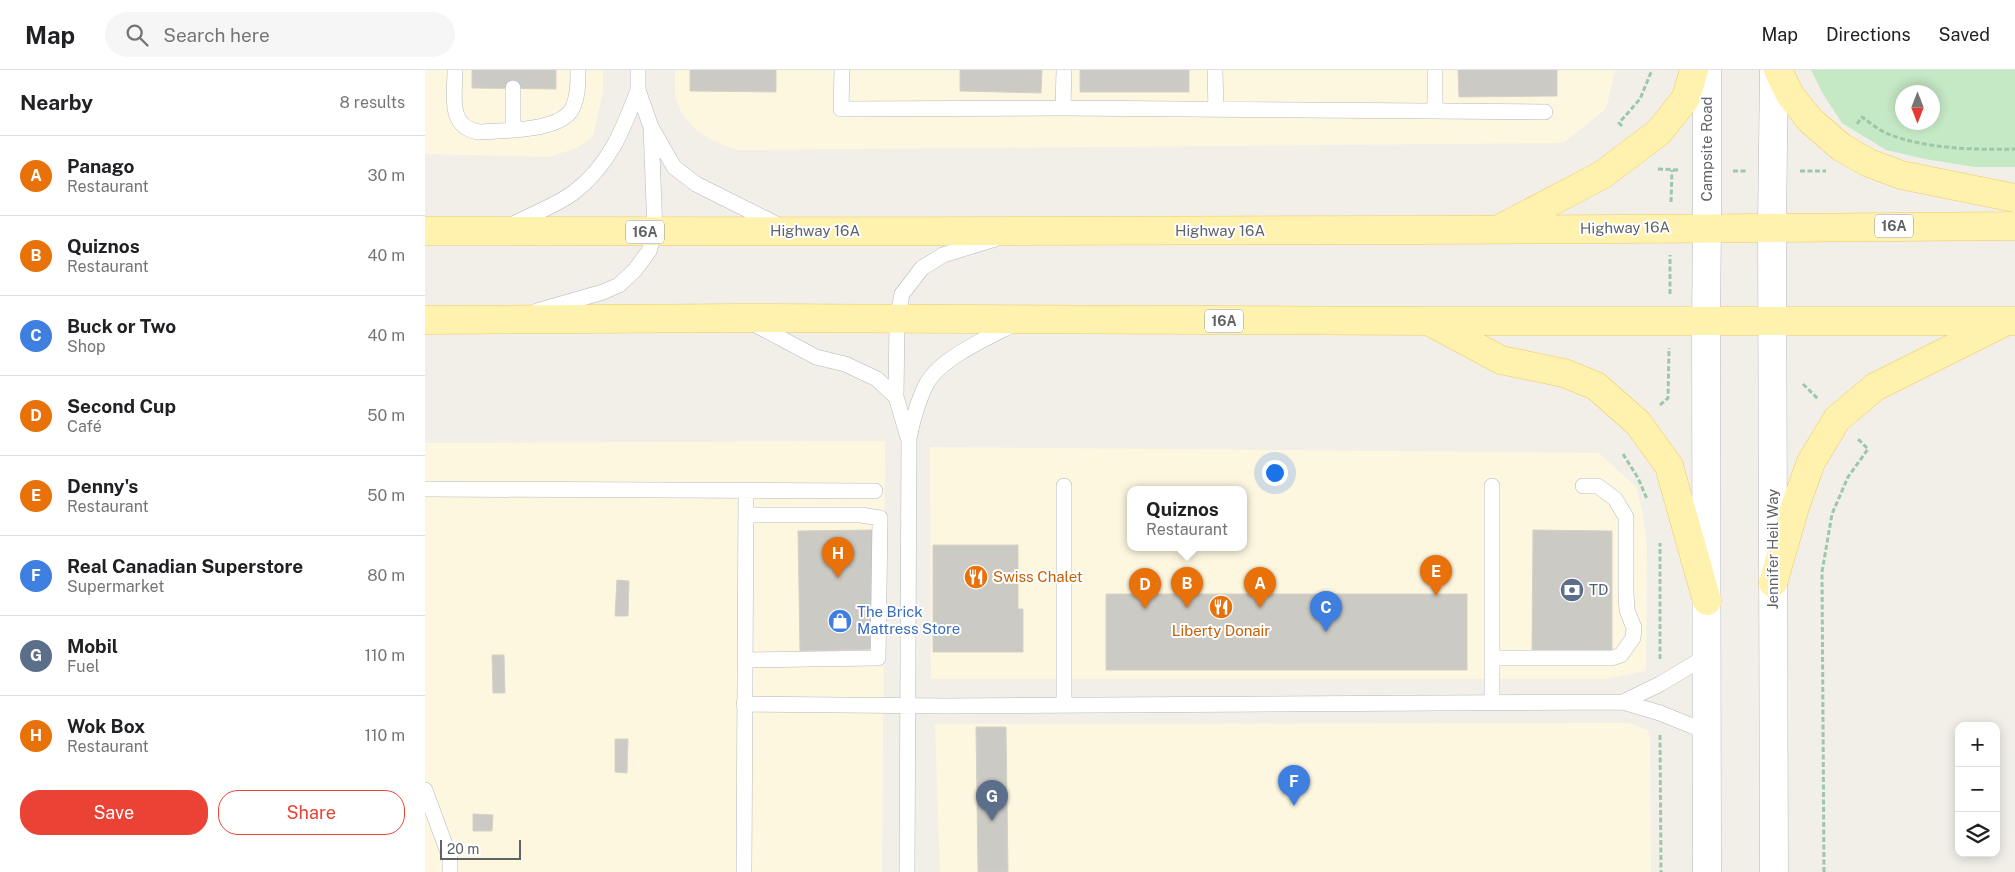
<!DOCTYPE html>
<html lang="en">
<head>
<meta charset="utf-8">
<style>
	:root { --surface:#fff; --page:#f6f6f6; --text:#202124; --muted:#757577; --line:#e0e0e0; --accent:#ea4335 }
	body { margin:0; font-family:"Public Sans",sans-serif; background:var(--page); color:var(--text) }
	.controls { position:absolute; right:15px; bottom:15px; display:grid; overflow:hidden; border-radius:10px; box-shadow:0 2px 12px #0003 }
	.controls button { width:45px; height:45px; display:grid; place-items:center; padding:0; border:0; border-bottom:1px solid var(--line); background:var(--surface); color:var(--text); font:25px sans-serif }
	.compass { position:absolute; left:1470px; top:15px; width:45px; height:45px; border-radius:50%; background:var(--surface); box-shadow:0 2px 12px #0003; rotate:180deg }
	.scale { position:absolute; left:15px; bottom:12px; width:81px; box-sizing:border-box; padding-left:5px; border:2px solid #5f6368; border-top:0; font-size:14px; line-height:18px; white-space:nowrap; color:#5f6368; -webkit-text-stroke:4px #fff; paint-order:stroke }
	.you { position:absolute; left:849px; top:402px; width:18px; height:18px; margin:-12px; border:4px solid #fff; border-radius:50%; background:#1a73e8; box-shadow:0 0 0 8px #1a73e833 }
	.badge { display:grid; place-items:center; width:32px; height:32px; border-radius:50%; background:var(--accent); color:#fff; font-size:16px; font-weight:700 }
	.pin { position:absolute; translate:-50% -41px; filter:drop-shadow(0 1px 2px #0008) }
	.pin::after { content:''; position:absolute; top:26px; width:18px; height:15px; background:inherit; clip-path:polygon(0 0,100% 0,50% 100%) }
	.popup { position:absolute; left:702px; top:416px; width:120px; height:65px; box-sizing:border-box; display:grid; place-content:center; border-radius:10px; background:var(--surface); filter:drop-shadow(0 1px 4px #0005); font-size:16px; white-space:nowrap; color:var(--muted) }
	.popup b { font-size:19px; color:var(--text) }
	.popup::after { content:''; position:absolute; left:50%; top:100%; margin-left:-10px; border:10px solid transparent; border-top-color:var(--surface) }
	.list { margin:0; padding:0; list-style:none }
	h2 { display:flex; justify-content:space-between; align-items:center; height:65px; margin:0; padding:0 20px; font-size:21px }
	h2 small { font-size:16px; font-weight:400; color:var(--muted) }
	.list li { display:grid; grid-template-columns:32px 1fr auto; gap:15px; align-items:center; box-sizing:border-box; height:80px; padding:0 20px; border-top:1px solid var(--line) }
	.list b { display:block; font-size:19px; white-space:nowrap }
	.list p { margin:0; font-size:16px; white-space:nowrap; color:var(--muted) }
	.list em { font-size:16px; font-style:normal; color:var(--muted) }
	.actions { display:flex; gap:10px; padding:15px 20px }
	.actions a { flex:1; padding:11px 0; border:1px solid var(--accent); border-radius:20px; text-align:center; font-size:18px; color:var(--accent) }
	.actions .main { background:var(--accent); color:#fff }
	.icon { flex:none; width:28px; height:28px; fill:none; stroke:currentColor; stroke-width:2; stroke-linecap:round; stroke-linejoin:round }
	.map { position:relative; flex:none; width:1590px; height:802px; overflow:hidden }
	header { display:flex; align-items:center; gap:30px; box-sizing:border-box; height:70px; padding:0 25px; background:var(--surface); border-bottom:1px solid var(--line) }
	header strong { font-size:24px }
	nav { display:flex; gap:28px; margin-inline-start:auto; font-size:18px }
	.search { width:350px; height:45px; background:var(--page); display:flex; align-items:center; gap:12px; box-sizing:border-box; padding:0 18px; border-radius:28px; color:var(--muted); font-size:19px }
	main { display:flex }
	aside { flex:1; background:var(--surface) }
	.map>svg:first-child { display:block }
	.commercial { fill:#fef7e0; fill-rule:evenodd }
	.green { fill:#c5e8c5; fill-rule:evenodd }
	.building { fill:#cccac5; stroke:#d6d1c6 }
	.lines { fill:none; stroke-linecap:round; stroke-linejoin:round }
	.service-casing { stroke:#b5b8bc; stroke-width:16 }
	.tertiary-casing { stroke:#b5b8bc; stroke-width:29 }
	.secondary-casing { stroke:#b6babf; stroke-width:29 }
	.primary-casing { stroke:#f2c960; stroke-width:29 }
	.path { stroke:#9cc7a9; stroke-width:3; stroke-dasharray:5 2.5; stroke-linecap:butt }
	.service { stroke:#fff; stroke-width:15 }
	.tertiary { stroke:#fff; stroke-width:28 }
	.secondary { stroke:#fff; stroke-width:28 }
	.primary { stroke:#fff2af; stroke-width:28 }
	.labels { text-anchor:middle; stroke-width:4; stroke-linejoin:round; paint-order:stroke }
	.shield { fill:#fff; stroke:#8f9295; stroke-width:1 }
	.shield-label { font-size:14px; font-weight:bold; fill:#5f6368 }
	.street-label { font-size:15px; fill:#5f6368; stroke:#fff }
	.food-label { font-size:15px; fill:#c56008; stroke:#fff; text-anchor:start }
	.service-label { font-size:15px; fill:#4e5e75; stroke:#fff; text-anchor:start }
	.shop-label { font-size:15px; fill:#366cbe; stroke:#fff; text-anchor:start }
</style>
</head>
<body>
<header>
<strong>Map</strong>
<div class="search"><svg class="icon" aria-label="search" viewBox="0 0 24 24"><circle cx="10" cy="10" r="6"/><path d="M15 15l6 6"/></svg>Search here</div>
<nav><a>Map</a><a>Directions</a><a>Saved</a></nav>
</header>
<main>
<aside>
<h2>Nearby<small>8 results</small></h2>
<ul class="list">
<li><span class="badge" style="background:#e8710a">A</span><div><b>Panago</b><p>Restaurant</p></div><em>30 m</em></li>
<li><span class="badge" style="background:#e8710a">B</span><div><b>Quiznos</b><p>Restaurant</p></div><em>40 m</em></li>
<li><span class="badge" style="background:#3f7fe0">C</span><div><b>Buck or Two</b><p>Shop</p></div><em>40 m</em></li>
<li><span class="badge" style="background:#e8710a">D</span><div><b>Second Cup</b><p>Café</p></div><em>50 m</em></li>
<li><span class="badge" style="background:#e8710a">E</span><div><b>Denny's</b><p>Restaurant</p></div><em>50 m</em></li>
<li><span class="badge" style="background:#3f7fe0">F</span><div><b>Real Canadian Superstore</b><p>Supermarket</p></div><em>80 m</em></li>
<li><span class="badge" style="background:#5c6f8a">G</span><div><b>Mobil</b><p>Fuel</p></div><em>110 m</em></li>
<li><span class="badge" style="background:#e8710a">H</span><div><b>Wok Box</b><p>Restaurant</p></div><em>110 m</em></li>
</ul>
<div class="actions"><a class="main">Save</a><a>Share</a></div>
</aside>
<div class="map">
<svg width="1590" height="802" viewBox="0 0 1590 802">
	<rect width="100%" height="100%" fill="#f1efe8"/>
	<path class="commercial" d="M0 0H178V21L168 66 152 78 123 87 0 84Z
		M250 0H1190L1181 39 1138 73 313 80 290 72 271 60 256 43 250 24Z
		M460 371 457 802H0V373Z
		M505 377 1174 383 1211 417 1217 442 1222 475 1221 601 1179 609H506ZM706 419H818V477H706Z
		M1203 653 1223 660 1225 671 1226 802H515L510 654Z"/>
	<path class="green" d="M1386 0H1590V97H1550L1500 89 1461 80 1417 53 1398 24ZM1478 22H1508V52H1478Z"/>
	<path class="building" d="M47 0H131V19L47 18Z
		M265 0H351V22L265 21Z
		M535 0H617L616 23 535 21Z
		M655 0H764V22H655Z
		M1033 0H1132V26L1034 27Z
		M449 460 451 579 375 581 373 461Z
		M1108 460 1187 461V580H1107Z
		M508 475H593V539H598V582H508Z
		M192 510 204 511 203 546H190Z
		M681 524H1042V600H681Z
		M67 585H79L80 623H68Z
		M551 657H581L583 802H553Z
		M190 669H203L202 703 190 702Z
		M48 744 68 745 67 761H48Z"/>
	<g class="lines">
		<g class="service-casing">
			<path id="service" d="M30 0C30 25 22 57 54 62 78 60 134 62 147 39 153 27 153 13 153 0
				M213 0V20L226 57 249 97 271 114 355 156
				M417 0 416 39 638 38 1120 42
				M790 0 791 40
				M88 18V59
				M638 38 639 0
				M1010 40V0
				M82 157C101 147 132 135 148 123 184 96 198 60 213 20
				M112 241 178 222 194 215 210 200 224 181 230 162 226 57
				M327 253 391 287 420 294 452 309 471 327
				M483 367 471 327 472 250 477 224 497 198 518 185 570 169
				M639 416V635
				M1067 416V632
				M0 419 450 421
				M1067 588H1187L1196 585 1208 568 1209 558 1202 540 1201 524V447L1190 429 1173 416H1158
				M320 590 453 588 455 448 436 445H321
				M1198 632 1235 614 1282 586
				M319 634 521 636 1198 632 1235 643 1282 662
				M0 720 25 788V802
				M319 802 321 420
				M482 802 484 368C488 349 493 330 502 313 516 288 564 267 589 254"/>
		</g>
		<g class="tertiary-casing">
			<path id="tertiary" d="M1282 0V157
				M1347 156 1349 0"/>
		</g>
		<g class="secondary-casing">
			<path id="secondary" d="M1347 156 1349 802
				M1282 802 1281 251 1282 157"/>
		</g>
		<g class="primary-casing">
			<path id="primary" d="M1353 0 1365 25 1385 50 1416 77 1444 93 1476 105 1590 128
				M1078 157 1177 105 1234 62 1261 28 1269 0
				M0 161C330 161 661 162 991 160 1191 160 1390 157 1590 156
				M0 250 319 248 1004 251H1590
				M1007 253 1076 290 1139 303 1171 316 1213 353 1244 396 1282 531
				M1348 513 1371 434 1386 392 1412 349 1450 317 1580 252"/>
		</g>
		<path class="path" d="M1432 54 1437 47C1445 53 1454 60 1463 64 1502 79 1549 80 1590 79
			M1197 56 1194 53 1215 29 1227 0
			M1233 99 1254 100
			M1308 101H1322
			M1375 101H1401
			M1246 132 1247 100
			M1245 224V185
			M1378 314 1393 329
			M1235 335 1243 328 1244 278
			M1198 384 1213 408 1222 429
			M1235 589V473
			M1235 665 1236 802
			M1399 802 1397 502 1407 444 1423 407 1443 379 1433 369"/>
		<use href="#service" class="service"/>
		<use href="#tertiary" class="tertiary"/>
		<use href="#secondary" class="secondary"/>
		<use href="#primary" class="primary"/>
	</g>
	<defs>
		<g id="restaurant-disc" transform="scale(1.25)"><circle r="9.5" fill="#e8710a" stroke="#fff"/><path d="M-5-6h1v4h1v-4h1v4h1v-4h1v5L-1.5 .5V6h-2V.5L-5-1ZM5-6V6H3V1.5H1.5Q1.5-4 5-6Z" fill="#fff"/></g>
		<g id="bank-disc" transform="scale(1.25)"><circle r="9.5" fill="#5c6f8a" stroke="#fff"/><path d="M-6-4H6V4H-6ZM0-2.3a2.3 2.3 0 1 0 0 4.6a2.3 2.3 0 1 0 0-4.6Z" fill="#fff"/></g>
		<g id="shop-disc" transform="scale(1.25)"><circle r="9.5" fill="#3f7fe0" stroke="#fff"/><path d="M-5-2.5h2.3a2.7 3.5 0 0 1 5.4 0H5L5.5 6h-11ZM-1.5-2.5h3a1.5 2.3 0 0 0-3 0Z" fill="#fff"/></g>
	</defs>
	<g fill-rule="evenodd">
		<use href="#restaurant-disc" x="551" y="507"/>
		<use href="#bank-disc" x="1147" y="520"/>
		<use href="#restaurant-disc" x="796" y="537"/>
		<use href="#shop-disc" x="415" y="551"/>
	</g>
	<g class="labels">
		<g class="shield">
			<rect x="1450" y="144.5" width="38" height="23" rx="4"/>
			<rect x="201" y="150.5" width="38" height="23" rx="4"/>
			<rect x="780" y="239.5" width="38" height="23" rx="4"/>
		</g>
		<g class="shield-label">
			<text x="1469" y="161">16A</text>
			<text x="220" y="167">16A</text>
			<text x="799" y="256">16A</text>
		</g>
		<g class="street-label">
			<text transform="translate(1282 79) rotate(-90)" y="5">Campsite Road</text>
			<text transform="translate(1200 158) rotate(-1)" y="5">Highway 16A</text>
			<text x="390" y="166">Highway 16A</text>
			<text x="795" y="166">Highway 16A</text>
			<text transform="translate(1348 479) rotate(-90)" y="5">Jennifer Heil Way</text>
		</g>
		<g class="food-label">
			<text x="568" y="512">Swiss Chalet</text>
			<text x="796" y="566" text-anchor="middle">Liberty Donair</text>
		</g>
		<g class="service-label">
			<text x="1164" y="525">TD</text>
		</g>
		<g class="shop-label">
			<text x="432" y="547">The Brick<tspan x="432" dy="17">Mattress Store</tspan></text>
		</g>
	</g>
</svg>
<div class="controls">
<button>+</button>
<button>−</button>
<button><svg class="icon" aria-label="layers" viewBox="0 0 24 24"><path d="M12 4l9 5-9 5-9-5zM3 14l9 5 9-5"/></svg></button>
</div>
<svg class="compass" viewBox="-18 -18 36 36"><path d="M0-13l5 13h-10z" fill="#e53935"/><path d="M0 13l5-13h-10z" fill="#757577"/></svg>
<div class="scale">20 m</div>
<div class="you"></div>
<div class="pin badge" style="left:835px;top:538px;background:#e8710a">A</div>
<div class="pin badge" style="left:762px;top:538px;background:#e8710a">B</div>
<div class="popup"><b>Quiznos</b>Restaurant</div>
<div class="pin badge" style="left:901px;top:562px;background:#3f7fe0">C</div>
<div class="pin badge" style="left:720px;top:539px;background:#e8710a">D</div>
<div class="pin badge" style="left:1011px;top:526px;background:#e8710a">E</div>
<div class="pin badge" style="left:869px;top:736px;background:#3f7fe0">F</div>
<div class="pin badge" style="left:567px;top:751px;background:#5c6f8a">G</div>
<div class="pin badge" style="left:413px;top:508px;background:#e8710a">H</div>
</div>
</main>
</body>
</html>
